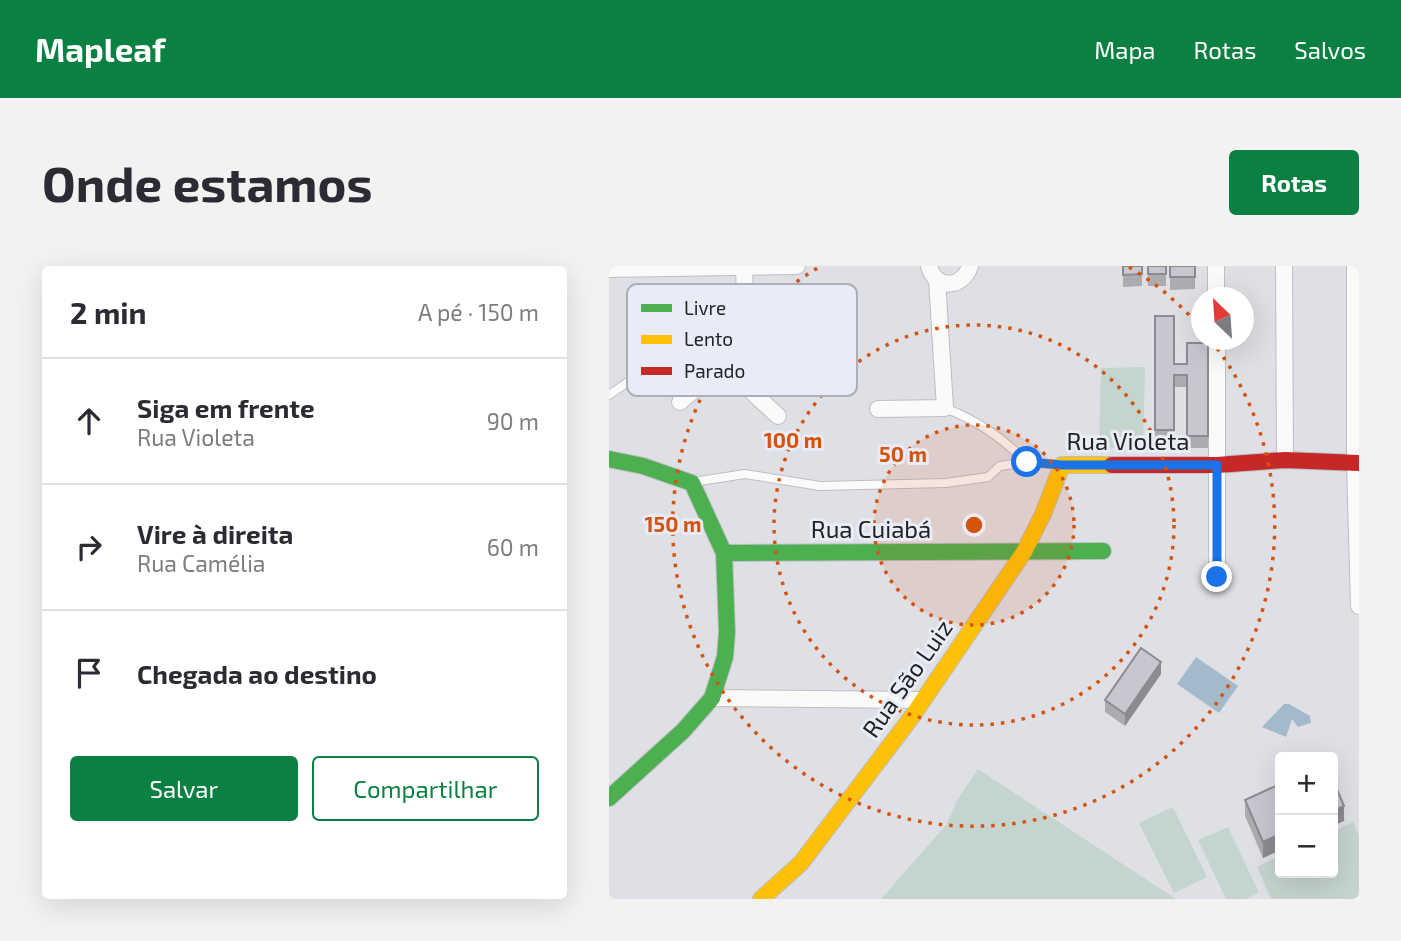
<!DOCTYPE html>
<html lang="pt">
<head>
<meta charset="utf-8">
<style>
	:root { --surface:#fff; --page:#f2f2f3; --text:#2b2b33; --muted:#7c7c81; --line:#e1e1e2; --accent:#0b8043 }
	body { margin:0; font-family:"Exo 2",sans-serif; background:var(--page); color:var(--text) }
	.controls { position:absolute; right:21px; bottom:21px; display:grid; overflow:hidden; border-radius:7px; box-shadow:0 7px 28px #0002 }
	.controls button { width:63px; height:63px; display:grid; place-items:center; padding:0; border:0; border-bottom:2px solid var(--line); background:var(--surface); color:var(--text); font:35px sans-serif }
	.compass { position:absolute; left:582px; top:21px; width:63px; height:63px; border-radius:50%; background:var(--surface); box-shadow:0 7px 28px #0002; rotate:335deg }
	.stop { position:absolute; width:21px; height:21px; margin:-16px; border:5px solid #1a73e8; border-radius:50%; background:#fff }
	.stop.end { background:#1a73e8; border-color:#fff; box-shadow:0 2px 7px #0008 }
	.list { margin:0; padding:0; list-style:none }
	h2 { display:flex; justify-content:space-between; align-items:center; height:91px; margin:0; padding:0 28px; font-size:30px }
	h2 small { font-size:23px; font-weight:400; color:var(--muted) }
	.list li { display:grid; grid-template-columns:46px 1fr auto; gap:21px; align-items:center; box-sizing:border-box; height:126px; padding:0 28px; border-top:2px solid var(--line) }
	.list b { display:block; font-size:26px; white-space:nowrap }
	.list p { margin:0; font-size:23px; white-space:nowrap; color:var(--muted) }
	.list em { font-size:23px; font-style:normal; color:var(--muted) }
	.actions { display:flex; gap:14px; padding:21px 28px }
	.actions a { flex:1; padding:16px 0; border:2px solid var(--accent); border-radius:7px; text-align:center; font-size:24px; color:var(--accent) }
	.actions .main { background:var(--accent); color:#fff }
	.icon { flex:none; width:38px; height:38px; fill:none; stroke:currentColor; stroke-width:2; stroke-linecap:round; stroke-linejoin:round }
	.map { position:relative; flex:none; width:750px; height:633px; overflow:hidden; border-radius:7px }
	header { display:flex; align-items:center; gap:42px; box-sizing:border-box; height:98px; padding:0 35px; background:var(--accent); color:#fff }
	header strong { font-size:33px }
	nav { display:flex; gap:38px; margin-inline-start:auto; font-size:24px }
	.intro { display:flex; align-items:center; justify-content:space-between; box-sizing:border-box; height:168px; padding:0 42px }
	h1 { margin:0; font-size:49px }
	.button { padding:18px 32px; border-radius:7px; background:var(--accent); color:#fff; font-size:24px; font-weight:700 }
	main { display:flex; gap:42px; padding:0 42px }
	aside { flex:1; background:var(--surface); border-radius:7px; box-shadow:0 7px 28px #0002 }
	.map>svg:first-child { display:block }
	.green { fill:#c4d4cf }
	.water { fill:#a4b9c9 }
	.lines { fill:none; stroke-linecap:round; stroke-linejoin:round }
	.lane-casing { stroke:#bdbec2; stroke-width:10 }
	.street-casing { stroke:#bdbec2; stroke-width:18 }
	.fast-casing { stroke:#bdbec2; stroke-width:18 }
	.slow-casing { stroke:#bdbec2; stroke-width:18 }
	.jam-casing { stroke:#bdbec2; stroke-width:18 }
	.lane { stroke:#fafafb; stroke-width:8 }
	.street { stroke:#fafafb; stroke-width:16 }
	.fast { stroke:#4caf50; stroke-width:16 }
	.slow { stroke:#ffc107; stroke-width:16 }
	.jam { stroke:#c62828; stroke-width:16 }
	.wall { fill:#acabb2 }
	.shaded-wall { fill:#8c8b91 }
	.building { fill:#c8c7cf; stroke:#8c8b91; stroke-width:2 }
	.route { stroke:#1a73e8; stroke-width:9 }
	.ring { fill:none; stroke:#d4540e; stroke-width:3.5; stroke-dasharray:3.5 7 }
	.labels { text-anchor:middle; stroke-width:6; stroke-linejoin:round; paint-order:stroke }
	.street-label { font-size:24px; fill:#212225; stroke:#e9ecf6 }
	.key { fill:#e9ecf6; stroke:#adafb7; stroke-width:2 }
	.key-label { font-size:19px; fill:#212225 }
	.centre { fill:#d4540e; stroke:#e9ecf6; stroke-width:3.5 }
	.ring-label { font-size:21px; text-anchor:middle; font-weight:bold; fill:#d4540e; stroke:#e9ecf6; stroke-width:6; stroke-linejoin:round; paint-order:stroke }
</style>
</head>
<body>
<header>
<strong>Mapleaf</strong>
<nav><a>Mapa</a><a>Rotas</a><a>Salvos</a></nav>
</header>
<div class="intro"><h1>Onde estamos</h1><a class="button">Rotas</a></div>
<main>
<aside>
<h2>2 min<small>A pé · 150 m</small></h2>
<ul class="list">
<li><svg class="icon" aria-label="ahead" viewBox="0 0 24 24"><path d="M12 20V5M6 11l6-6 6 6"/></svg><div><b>Siga em frente</b><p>Rua Violeta</p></div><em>90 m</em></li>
<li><svg class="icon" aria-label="right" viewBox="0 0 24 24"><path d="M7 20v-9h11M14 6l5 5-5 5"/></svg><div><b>Vire à direita</b><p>Rua Camélia</p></div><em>60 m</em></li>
<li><svg class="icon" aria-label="arrive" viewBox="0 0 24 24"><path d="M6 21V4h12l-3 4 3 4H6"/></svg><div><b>Chegada ao destino</b></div></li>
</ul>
<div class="actions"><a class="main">Salvar</a><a>Compartilhar</a></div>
</aside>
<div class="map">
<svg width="750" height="633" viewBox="0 0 750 633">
	<rect width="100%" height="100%" fill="#dfe0e6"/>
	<path class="green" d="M536 101 534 183 490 181 492 102Z
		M369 503 567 633H272L337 559 349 533Z
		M564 541 598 611 565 627 530 557Z
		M744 556 750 569V633H662L648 601 671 590V607H724V566Z
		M619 561 650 627 637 633H617L589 574Z"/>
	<path class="water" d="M587 391 629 420 610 447 568 418Z
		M675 438H680L701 450 702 457 689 461 683 453 677 471 653 461Z"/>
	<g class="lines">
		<g class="lane-casing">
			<path id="lane" d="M0 129 64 85
				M336 142C371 156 390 170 418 196
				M84 216 136 208 211 220 337 217 379 211 391 200 418 196 450 199"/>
		</g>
		<g class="street-casing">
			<path id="street" d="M320 0C326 24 354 23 361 0
				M607 0V32
				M675 0 676 194
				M746 0V197L750 340
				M0 3 188 0
				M114 99 169 150
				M71 136 114 99 137 67 135 1
				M269 143 336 142 328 14
				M608 311V74
				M103 432 312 434"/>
		</g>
		<g class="fast-casing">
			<path id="fast" d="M0 193 34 200 83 217 115 287 118 366 116 391 103 432 74 465 0 532
				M115 287 494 285"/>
		</g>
		<g class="slow-casing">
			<path id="slow" d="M152 633 192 597 302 452 415 286 434 248 453 199H503"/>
		</g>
		<g class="jam-casing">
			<path id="jam" d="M503 199H608L676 194 750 197"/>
		</g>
		<use href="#lane" class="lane"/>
		<use href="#street" class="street"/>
		<use href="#fast" class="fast"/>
		<use href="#slow" class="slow"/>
		<use href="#jam" class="jam"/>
	</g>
	<path class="wall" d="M514 0H533V20L514 21Z
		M539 0H557V20H539Z
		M561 0H586V23L561 24Z
		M546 50 565 98H578L599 77V182H578V121H565V176H546Z
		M552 408 516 460 496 446V434Z
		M671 518V584L654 592 636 550V534Z"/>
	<path class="shaded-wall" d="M552 396V408L516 460V448Z
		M735 540V555L724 560V545Z
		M671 568V584L654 592V576Z"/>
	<path class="building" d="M514 0H533V8L514 9Z
		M539 0H557V8H539Z
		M561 0H586V11H561Z
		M546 50H565V98H578V77H599V170H578V109H565V164H546Z
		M532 382 552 396 516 448 496 434Z
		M724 514 735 540 724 545Z
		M671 518V568L654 576 636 534Z"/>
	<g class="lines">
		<path class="route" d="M418 196 453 199H608V311"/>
	</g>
	<circle cx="365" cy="259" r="100" fill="#d4540e" fill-opacity=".12"/>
	<g class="ring">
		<circle cx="365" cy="259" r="100"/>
		<circle cx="365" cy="259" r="200"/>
		<path d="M520 1A301 301 0 0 1 592 62M602 74A301 301 0 1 1 210 1"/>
	</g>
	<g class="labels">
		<g class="street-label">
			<text x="519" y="184">Rua Violeta</text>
			<text x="262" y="272">Rua Cuiabá</text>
			<text transform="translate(299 413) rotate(-55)" y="8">Rua São Luiz</text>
		</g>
	</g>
	<rect x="18" y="18" width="230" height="112" rx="10" class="key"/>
	<rect x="32" y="38" width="31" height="8" fill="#4caf50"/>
	<rect x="32" y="69" width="31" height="9" fill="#ffc107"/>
	<rect x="32" y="101" width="31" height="8" fill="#c62828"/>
	<g class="key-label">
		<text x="75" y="49">Livre</text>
		<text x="75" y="80">Lento</text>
		<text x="75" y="112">Parado</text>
	</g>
	<circle cx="365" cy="259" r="10" class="centre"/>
	<g class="ring-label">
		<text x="184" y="182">100 m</text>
		<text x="294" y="196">50 m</text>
		<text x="64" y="266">150 m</text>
	</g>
</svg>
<div class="controls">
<button>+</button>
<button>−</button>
</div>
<svg class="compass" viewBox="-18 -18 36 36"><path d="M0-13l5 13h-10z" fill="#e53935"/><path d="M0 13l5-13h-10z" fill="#7c7c81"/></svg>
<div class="stop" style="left:418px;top:196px"></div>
<div class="stop end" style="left:608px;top:311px"></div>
</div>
</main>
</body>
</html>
